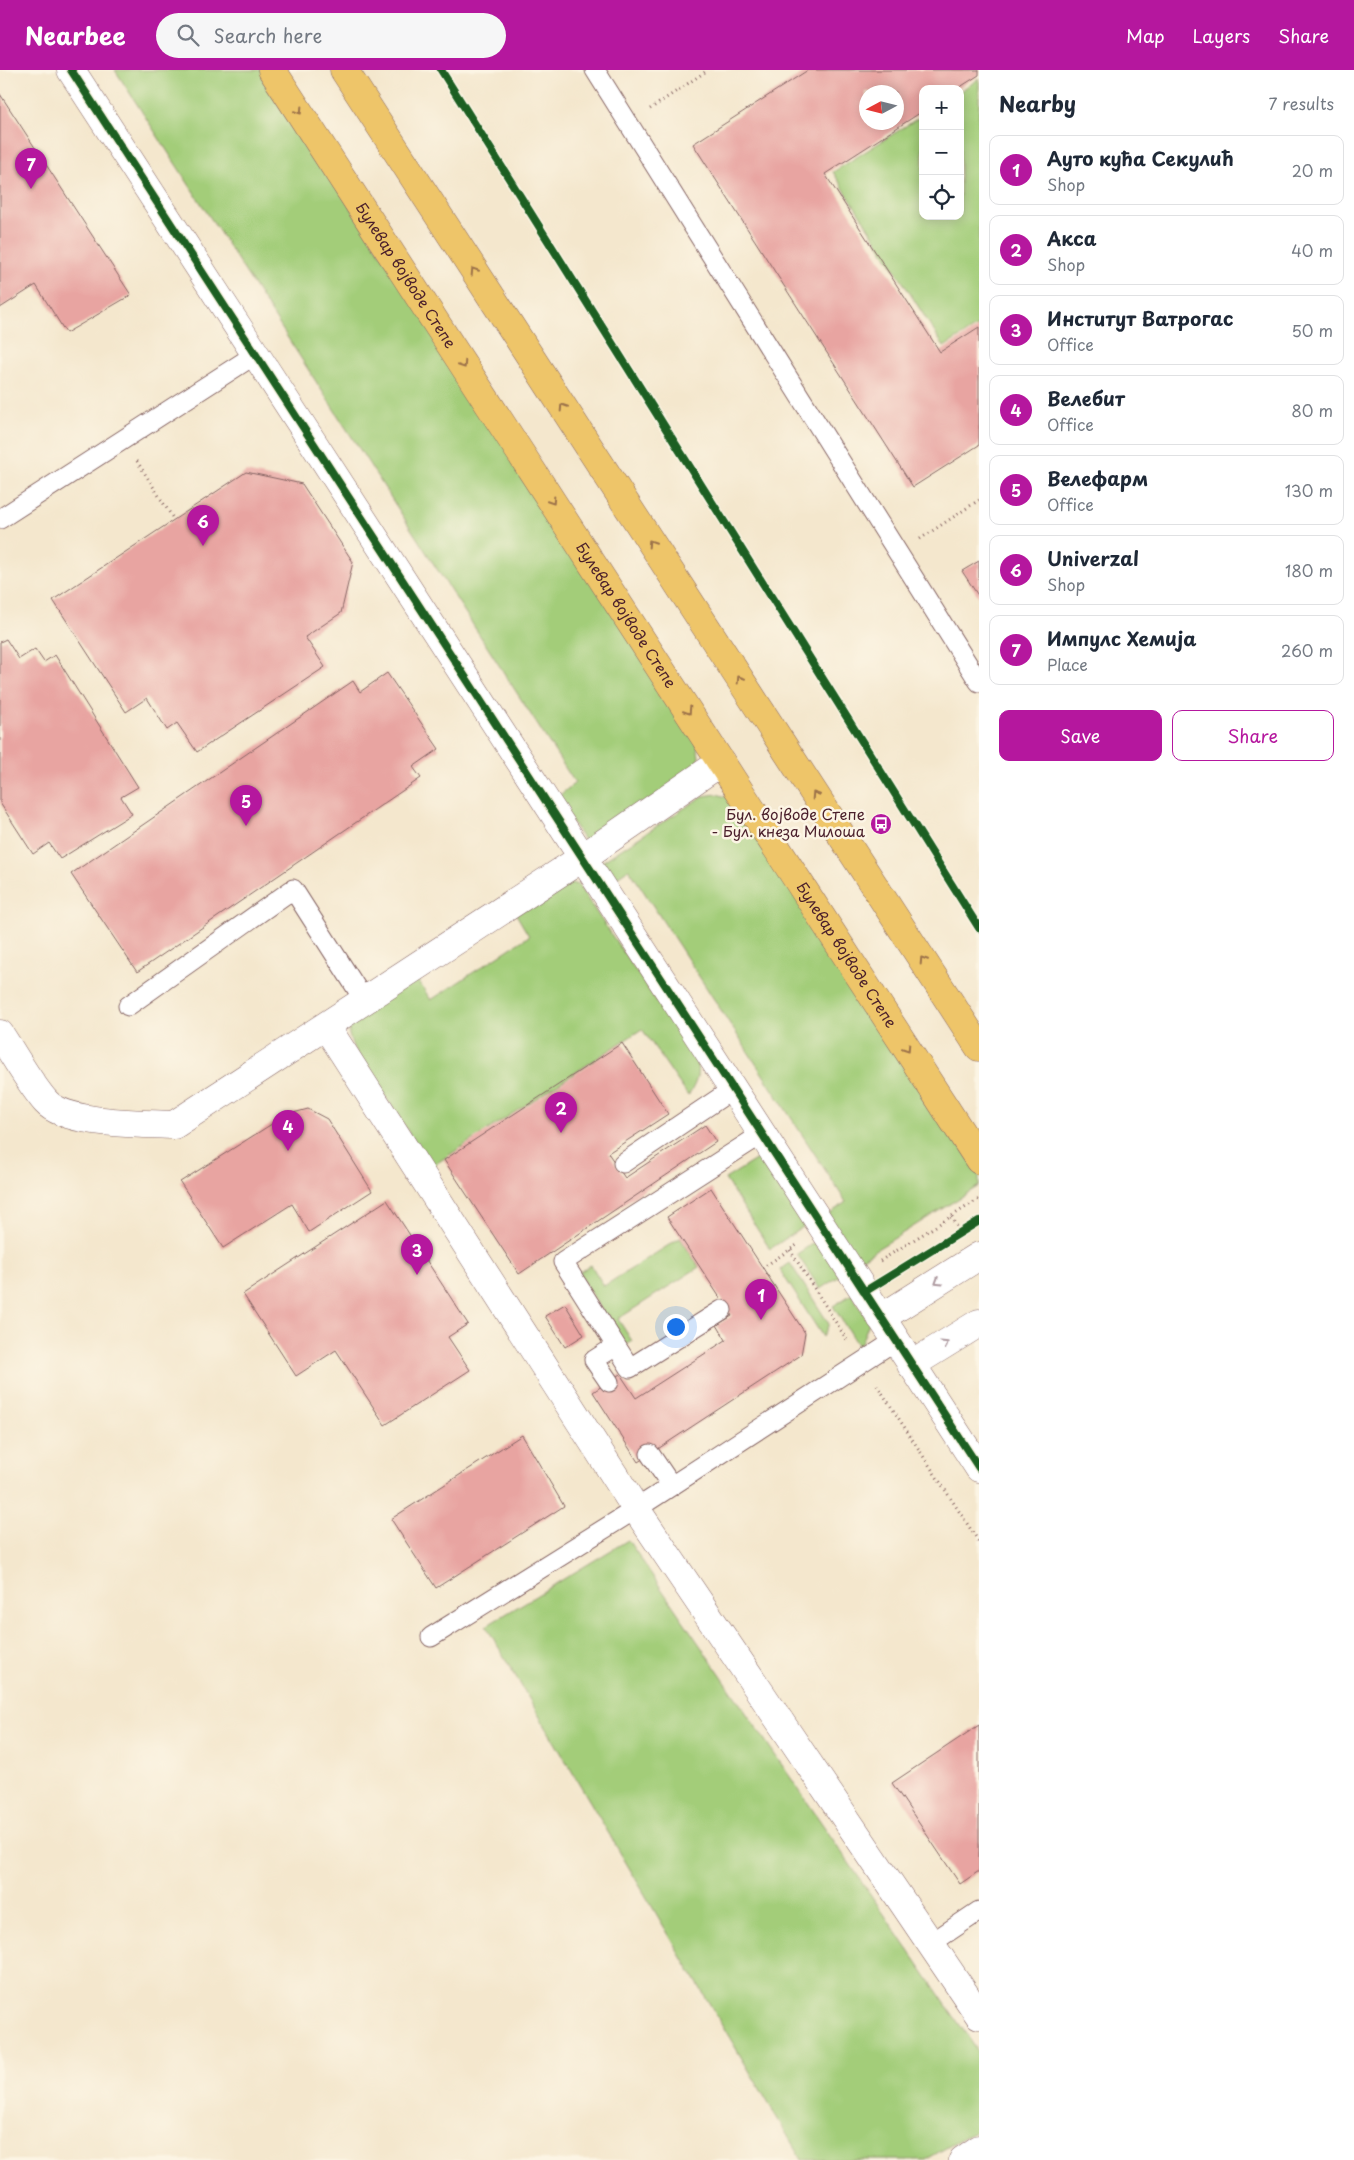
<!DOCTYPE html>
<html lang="en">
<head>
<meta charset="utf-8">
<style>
	:root { --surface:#fff; --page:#f6f6f7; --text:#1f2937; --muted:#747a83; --line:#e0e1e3; --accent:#b5179e }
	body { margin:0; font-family:"Playpen Sans",sans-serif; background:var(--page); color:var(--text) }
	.controls { position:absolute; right:15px; top:15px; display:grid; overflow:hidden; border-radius:10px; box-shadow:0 2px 12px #0003 }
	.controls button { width:45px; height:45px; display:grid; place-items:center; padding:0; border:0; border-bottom:1px solid var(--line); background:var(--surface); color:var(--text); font:25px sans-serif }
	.compass { position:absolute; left:859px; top:15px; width:45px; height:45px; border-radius:50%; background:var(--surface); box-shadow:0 2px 12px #0003; rotate:263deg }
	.you { position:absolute; left:675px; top:1256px; width:18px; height:18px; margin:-12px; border:4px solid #fff; border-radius:50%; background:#1a73e8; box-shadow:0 0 0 8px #1a73e833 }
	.badge { display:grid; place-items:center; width:32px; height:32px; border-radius:50%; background:var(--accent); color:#fff; font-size:16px; font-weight:700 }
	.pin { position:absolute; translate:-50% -41px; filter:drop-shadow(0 1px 2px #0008) }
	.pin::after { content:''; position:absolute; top:26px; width:18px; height:15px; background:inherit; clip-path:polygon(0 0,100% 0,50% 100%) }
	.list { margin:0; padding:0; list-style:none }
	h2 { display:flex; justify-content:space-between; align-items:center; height:65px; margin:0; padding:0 20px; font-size:21px }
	h2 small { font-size:16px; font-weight:400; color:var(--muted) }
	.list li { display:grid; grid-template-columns:32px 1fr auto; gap:15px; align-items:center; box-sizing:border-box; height:70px; margin:0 10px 10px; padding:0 10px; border:1px solid var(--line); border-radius:10px }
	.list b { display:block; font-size:19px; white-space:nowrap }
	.list p { margin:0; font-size:16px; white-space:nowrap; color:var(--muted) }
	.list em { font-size:16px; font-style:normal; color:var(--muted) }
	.actions { display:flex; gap:10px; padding:15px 20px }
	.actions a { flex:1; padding:11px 0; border:1px solid var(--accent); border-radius:10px; text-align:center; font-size:18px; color:var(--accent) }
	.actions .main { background:var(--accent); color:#fff }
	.icon { flex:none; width:28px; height:28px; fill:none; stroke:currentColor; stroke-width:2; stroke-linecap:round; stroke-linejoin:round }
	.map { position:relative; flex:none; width:979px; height:2090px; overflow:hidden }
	header { display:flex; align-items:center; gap:30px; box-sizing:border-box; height:70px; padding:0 25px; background:var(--accent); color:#fff }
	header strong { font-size:24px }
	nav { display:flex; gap:28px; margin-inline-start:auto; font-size:18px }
	.search { width:350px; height:45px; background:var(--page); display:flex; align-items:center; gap:12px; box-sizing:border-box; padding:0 18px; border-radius:28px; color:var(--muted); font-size:19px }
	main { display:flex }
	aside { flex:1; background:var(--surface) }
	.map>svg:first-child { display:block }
	.green { fill:#a3cd79; stroke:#767652 }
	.building { fill:#e8a4a1; fill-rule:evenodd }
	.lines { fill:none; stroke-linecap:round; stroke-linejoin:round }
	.service-casing { stroke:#866564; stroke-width:21 }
	.minor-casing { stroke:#866564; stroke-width:29 }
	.primary-casing { stroke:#866564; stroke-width:29 }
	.path { stroke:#866564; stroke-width:3; stroke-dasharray:1 4; stroke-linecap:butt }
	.service { stroke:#fff; stroke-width:19 }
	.minor { stroke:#fff; stroke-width:28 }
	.primary { stroke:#eec569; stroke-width:28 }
	.cycleway-casing { stroke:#fcf5e5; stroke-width:11 }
	.cycleway { stroke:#1b5e20; stroke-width:8 }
	.oneway { stroke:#9c724a }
	.oneway2 { stroke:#ae9aa0 }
	.labels { text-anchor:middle; stroke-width:5; stroke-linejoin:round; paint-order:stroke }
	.street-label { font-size:15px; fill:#4a1f2b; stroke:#fcf5e5 }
	.poi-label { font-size:15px; fill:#4a1f2b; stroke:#fcf5e5; text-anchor:end }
</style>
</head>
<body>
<header>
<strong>Nearbee</strong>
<div class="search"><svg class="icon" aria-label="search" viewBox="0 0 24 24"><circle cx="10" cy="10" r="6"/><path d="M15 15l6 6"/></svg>Search here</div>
<nav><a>Map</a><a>Layers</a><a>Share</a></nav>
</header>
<main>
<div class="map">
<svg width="979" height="2090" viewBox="0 0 979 2090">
	<rect width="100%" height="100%" fill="#fcf5e5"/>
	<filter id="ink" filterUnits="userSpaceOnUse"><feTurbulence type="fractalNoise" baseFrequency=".02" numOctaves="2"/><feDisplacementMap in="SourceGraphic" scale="10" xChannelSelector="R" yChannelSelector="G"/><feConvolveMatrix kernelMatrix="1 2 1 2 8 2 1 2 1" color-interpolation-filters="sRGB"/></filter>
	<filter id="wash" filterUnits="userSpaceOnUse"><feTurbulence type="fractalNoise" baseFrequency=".0096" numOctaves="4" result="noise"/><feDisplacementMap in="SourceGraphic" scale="20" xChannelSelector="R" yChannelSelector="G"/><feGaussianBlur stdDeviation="1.12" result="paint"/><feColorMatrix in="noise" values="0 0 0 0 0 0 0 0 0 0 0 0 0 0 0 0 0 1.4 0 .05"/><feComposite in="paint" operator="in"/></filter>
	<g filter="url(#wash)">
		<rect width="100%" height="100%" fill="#f4e7cd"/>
		<path class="green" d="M115 0H261L696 668 699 687 693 701 586 773 556 728 575 713Z
			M979 9V255L944 277 833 102 923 45V146H960V21Z
			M717 724 735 730 979 1104V1116L856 1192 826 1146 846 1132 629 799 608 813 597 795 703 726Z
			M568 812 578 815 696 990C700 1004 696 1014 688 1026L642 959 431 1097 353 977 349 965V956L414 905 431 930 529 866 513 839Z
			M757 1089 763 1090 806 1155 770 1179 725 1109Z
			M680 1168 699 1197 618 1249 632 1271 624 1276 578 1203 591 1195 604 1216Z
			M818 1170 840 1206 820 1219 797 1184Z
			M790 1193 829 1254 823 1267 780 1200Z
			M852 1224 869 1253 859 1278 833 1236Z
			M628 1470 979 1983V2059L925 2090H802L486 1556Z"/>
		<g id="blocks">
			<path class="building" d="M808 0H979V5L957 19H923V41L825 104 940 282 979 257V375L913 417 693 74ZM866 22H896V52H866Z
				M0 24 131 225 66 263 36 215 0 238Z
				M246 402 302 414 353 492 341 543 305 567 325 597 197 682 177 653 167 660 147 628 126 642 53 530Z
				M979 491V527L962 501Z
				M6 569 19 589 35 579 44 592 55 585 138 717 121 727 132 744 60 789 49 773 33 784 0 733V572Z
				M387 603 439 679 413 697 421 708 137 902 71 804 353 611 360 622Z
				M622 973 668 1044 608 1083 625 1108 705 1055 716 1072 519 1204 444 1090Z
				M308 1039 327 1049 372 1121 309 1162 292 1134 223 1178 180 1112 286 1045Z
				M711 1118 805 1263 801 1285 638 1392 593 1322 620 1304 636 1328 726 1270 717 1255 732 1246 667 1147Z
				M387 1130 468 1254 448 1267 470 1300 385 1355 336 1280 296 1306 243 1224Z
				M565 1234 584 1265 565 1277 545 1246Z
				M522 1365 564 1436 436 1518 391 1449Z
				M979 1655V1801L960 1814 892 1713Z"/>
		</g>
	</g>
	<g filter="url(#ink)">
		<use href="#blocks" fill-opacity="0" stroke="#866564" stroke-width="1"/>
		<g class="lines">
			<g class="service-casing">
				<path id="service" d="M595 0 979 612
					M0 449 256 284
					M128 936 293 819 364 930
					M623 1093 733 1019
					M722 1240 630 1298 563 1192 762 1064
					M609 1312 594 1290 616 1276
					M650 1384 671 1415
					M431 1567 636 1439 896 1270
					M930 1874 979 1841"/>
			</g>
			<g class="minor-casing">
				<path id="minor" d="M71 0 979 1398
					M326 956 636 1439 979 1945
					M0 964C14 985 30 1014 46 1032 67 1055 143 1053 174 1055L582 788 721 692
					M881 1248 979 1186
					M911 1295 979 1253
					M963 2090 979 2079"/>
			</g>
			<g class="primary-casing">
				<g id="primary">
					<path id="s1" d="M272 0 979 1090"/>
					<path d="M344 0 979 977"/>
				</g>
			</g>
			<path class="path" d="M650 39 708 0
				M137 391 174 450
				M920 469 979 430
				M951 1147 960 1161
				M790 1180 847 1270
				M880 1191 979 1129
				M762 1198 797 1175
				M877 1315 979 1472"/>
			<use href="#service" class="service"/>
			<use href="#minor" class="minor"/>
			<use href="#primary" class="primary"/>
			<g class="cycleway-casing">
				<path id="cycleway" d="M71 0 979 1398
					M441 0 979 858
					M864 1222 979 1151"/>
			</g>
			<use href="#cycleway" class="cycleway"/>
		</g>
		<defs><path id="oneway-chevron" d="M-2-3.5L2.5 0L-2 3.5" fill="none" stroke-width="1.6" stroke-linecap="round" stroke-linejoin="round" transform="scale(1.25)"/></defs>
		<g class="oneway">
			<use href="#oneway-chevron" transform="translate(299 41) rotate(57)"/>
			<use href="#oneway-chevron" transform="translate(474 201) rotate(-123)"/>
			<use href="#oneway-chevron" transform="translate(463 295) rotate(57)"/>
			<use href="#oneway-chevron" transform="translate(563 337) rotate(-123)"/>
			<use href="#oneway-chevron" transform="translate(552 431) rotate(57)"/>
			<use href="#oneway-chevron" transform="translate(651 473) rotate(-123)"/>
			<use href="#oneway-chevron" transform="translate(740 609) rotate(-123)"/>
			<use href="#oneway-chevron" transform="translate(688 641) rotate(57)"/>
			<use href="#oneway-chevron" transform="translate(815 725) rotate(-123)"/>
			<use href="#oneway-chevron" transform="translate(923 890) rotate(-123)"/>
			<use href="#oneway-chevron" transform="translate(907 978) rotate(57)"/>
		</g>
		<g class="oneway2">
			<use href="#oneway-chevron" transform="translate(938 1212) rotate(148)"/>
			<use href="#oneway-chevron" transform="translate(945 1274) rotate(-32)"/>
		</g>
	</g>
	<defs>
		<g id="bus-disc" transform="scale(1.125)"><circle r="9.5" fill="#b5179e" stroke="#fcf5e5"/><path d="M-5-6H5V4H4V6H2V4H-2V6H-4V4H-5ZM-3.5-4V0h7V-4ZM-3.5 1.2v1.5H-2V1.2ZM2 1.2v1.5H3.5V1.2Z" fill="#fff"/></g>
	</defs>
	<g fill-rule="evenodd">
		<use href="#bus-disc" x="881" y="754"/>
	</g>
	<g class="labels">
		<g class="street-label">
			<text dy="5" stroke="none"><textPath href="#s1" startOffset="245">Булевар војводе Степе</textPath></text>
			<text dy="5" stroke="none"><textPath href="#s1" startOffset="650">Булевар војводе Степе</textPath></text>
			<text dy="5" stroke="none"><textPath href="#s1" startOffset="1055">Булевар војводе Степе</textPath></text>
		</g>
		<g class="poi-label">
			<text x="865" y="750">Бул. војводе Степе<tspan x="865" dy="17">- Бул. кнеза Милоша</tspan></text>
		</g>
	</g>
</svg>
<div class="controls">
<button>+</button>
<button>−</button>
<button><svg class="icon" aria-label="locate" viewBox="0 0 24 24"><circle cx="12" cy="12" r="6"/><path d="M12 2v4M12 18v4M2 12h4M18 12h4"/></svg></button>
</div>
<svg class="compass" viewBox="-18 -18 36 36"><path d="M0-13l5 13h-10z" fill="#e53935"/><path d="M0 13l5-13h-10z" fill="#747a83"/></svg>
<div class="you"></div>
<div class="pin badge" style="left:761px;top:1250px">1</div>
<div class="pin badge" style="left:561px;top:1063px">2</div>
<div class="pin badge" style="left:417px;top:1205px">3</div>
<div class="pin badge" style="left:288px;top:1081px">4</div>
<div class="pin badge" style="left:246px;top:756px">5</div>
<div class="pin badge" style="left:203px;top:476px">6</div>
<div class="pin badge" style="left:31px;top:119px">7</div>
</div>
<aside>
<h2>Nearby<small>7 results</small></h2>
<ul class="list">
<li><span class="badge">1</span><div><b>Ауто кућа Секулић</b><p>Shop</p></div><em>20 m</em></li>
<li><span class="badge">2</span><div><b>Акса</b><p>Shop</p></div><em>40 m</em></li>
<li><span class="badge">3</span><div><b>Институт Ватрогас</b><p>Office</p></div><em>50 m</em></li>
<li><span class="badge">4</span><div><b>Велебит</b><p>Office</p></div><em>80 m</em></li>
<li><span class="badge">5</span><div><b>Велефарм</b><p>Office</p></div><em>130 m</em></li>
<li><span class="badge">6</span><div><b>Univerzal</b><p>Shop</p></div><em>180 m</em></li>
<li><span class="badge">7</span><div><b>Импулс Хемија</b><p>Place</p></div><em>260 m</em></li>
</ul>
<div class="actions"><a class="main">Save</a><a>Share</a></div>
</aside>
</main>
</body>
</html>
